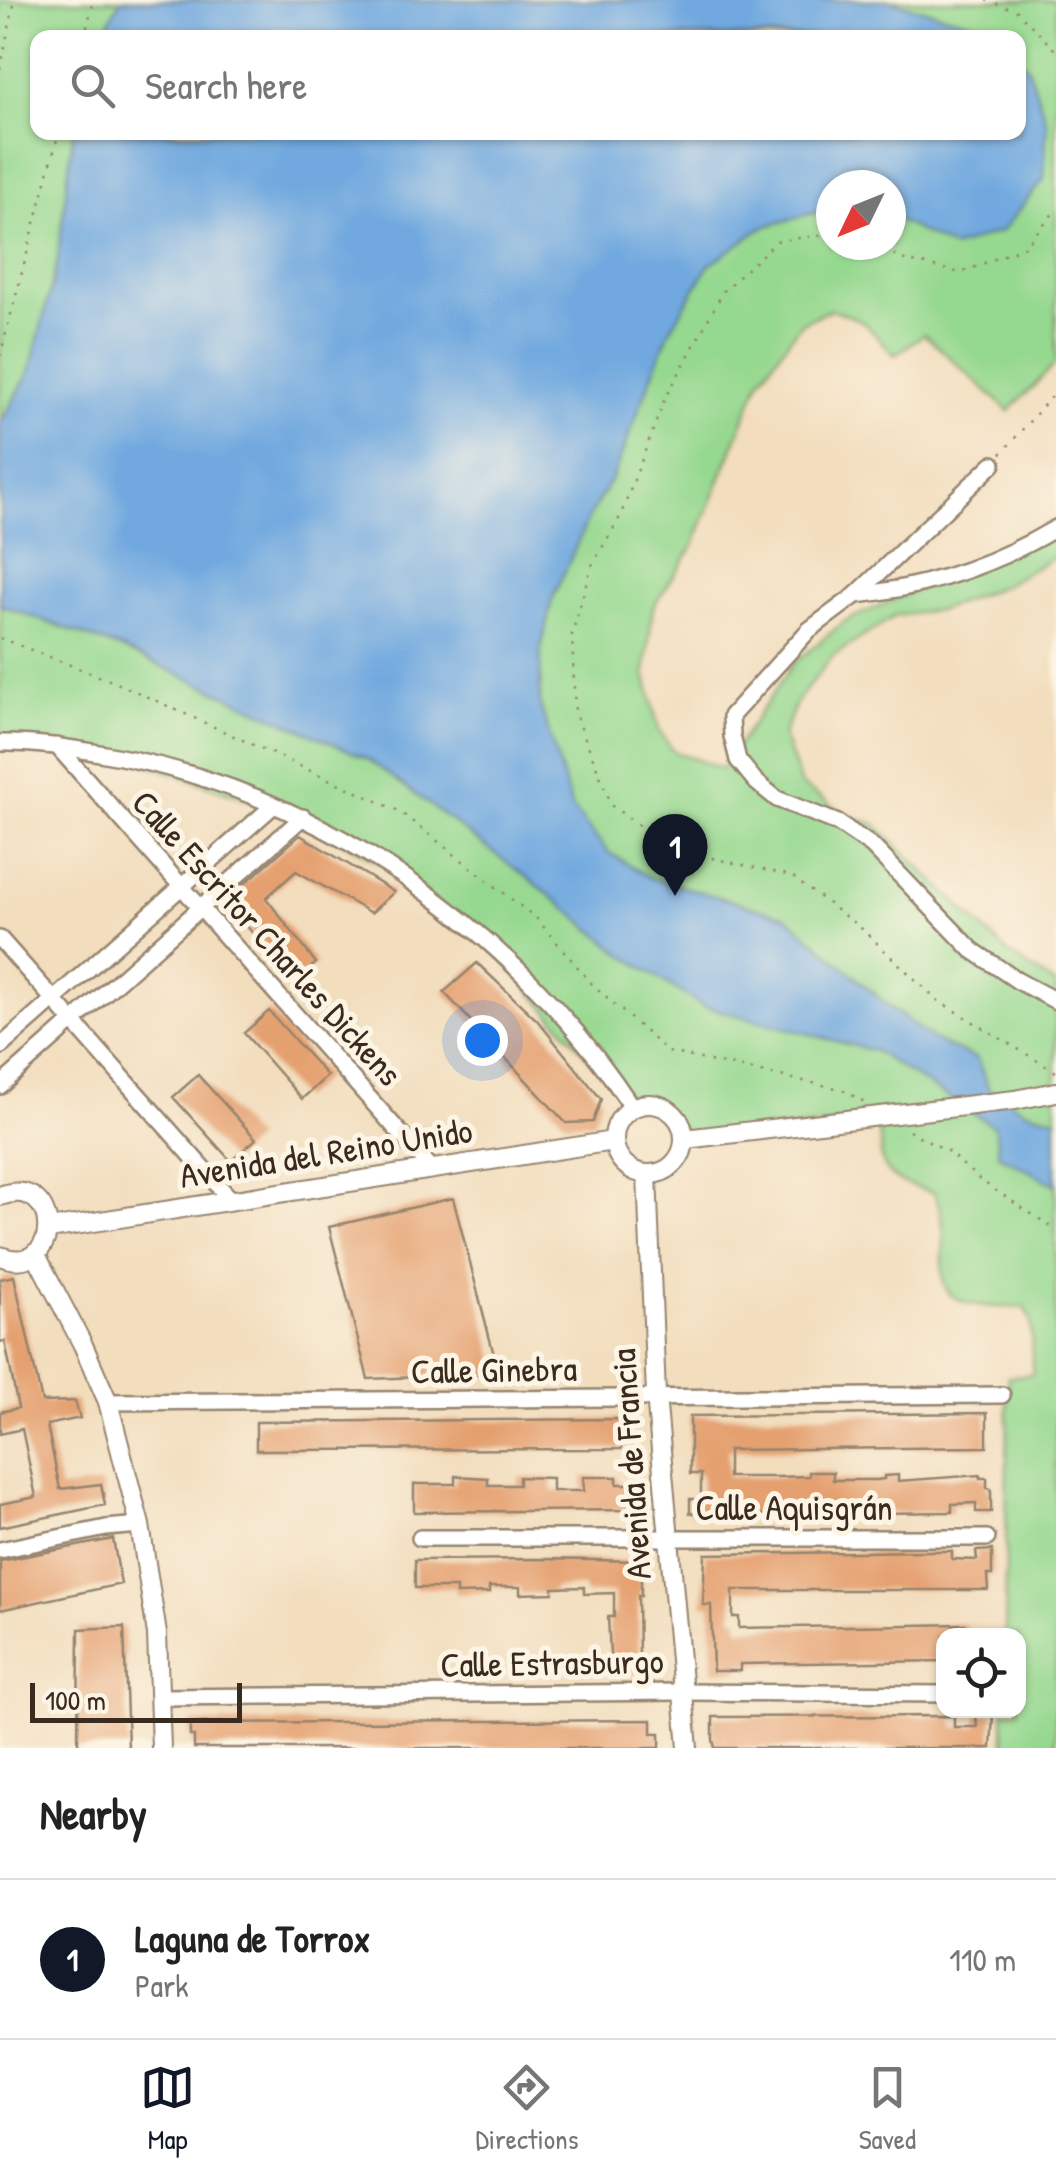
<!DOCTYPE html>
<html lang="en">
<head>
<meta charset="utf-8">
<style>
	:root { --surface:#fff; --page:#f6f6f6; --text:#222; --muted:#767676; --line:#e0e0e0; --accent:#111827 }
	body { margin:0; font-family:"Patrick Hand",sans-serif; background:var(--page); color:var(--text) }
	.controls { position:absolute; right:30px; bottom:30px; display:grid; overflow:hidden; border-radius:20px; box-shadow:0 2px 8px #0004 }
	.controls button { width:90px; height:90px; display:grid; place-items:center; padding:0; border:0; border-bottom:2px solid var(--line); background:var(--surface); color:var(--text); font:50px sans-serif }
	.compass { position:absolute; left:816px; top:170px; width:90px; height:90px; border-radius:50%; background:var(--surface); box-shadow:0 2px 8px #0004; rotate:227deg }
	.scale { position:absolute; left:30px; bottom:25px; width:212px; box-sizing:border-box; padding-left:10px; border:5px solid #3b2a1e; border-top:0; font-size:28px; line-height:35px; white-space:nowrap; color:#3b2a1e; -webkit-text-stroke:8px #fcf5e5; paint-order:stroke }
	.you { position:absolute; left:482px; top:1040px; width:35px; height:35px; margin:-25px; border:8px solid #fff; border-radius:50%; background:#1a73e8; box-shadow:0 0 0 15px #1a73e833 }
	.badge { display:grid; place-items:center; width:65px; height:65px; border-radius:50%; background:var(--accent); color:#fff; font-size:32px; font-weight:700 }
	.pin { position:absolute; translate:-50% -82px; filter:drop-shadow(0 2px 5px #0008) }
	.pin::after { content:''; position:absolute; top:52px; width:35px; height:30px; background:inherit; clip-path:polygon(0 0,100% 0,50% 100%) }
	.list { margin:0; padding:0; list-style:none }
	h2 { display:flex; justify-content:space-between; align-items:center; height:130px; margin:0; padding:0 40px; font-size:42px }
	h2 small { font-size:32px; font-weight:400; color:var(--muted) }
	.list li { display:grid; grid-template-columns:65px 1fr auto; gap:30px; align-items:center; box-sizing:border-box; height:160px; padding:0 40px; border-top:2px solid var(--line) }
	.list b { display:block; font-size:38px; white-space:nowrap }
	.list p { margin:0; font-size:32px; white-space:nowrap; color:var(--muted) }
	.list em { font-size:32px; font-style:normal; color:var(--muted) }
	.icon { flex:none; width:55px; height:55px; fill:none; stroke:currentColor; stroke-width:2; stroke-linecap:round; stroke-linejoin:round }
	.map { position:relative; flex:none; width:1056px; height:1748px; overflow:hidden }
	.search { position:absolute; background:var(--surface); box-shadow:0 2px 8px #0004; left:30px; right:30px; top:30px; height:110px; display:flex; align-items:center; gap:25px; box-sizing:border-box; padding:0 35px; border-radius:20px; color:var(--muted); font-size:38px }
	.sheet { height:290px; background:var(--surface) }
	nav { display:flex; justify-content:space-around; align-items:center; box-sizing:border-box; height:140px; border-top:2px solid var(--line); background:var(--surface); font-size:28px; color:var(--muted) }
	nav a { display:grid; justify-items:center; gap:5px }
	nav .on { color:var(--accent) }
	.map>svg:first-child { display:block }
	.green { fill:#95d88f; stroke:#688156; stroke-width:2.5; fill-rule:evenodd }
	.water { fill:#6fa8df; stroke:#55697e; stroke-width:2.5 }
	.building { fill:#e5a070 }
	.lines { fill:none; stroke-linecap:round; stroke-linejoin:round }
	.minor-casing { stroke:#96846e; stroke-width:20 }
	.tertiary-casing { stroke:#96846e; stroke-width:22 }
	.path { stroke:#96846e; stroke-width:2.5; stroke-dasharray:2.5 8; stroke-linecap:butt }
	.minor { stroke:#fff; stroke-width:15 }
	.tertiary { stroke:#fff; stroke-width:18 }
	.labels { text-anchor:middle; stroke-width:10; stroke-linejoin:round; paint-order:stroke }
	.street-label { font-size:35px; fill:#3b2a1e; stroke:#fcf5e5 }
</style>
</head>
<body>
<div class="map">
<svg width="1056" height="1748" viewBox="0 0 1056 1748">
	<rect width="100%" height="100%" fill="#fcf5e5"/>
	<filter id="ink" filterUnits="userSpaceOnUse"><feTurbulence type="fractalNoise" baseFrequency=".01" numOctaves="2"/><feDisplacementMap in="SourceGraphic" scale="20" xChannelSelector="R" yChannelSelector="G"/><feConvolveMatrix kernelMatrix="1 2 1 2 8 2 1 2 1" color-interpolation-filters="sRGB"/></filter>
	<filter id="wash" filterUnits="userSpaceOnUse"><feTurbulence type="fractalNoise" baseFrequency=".0048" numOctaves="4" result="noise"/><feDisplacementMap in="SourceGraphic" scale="40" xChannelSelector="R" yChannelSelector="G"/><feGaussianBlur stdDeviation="2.25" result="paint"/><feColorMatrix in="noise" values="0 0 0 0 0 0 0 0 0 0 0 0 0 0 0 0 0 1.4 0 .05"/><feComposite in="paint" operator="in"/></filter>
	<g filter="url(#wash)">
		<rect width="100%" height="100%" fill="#f2ddbd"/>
		<path class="green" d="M0 0H1056V363L1009 411 924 334 895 355 862 321 832 309 801 323 760 380 693 547 653 607 645 673 659 730 673 751 722 769 793 664 845 621 1056 529V556L1002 586 940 610 897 615 833 656 797 701 783 735 801 785 851 817 875 824 1008 953 1056 985V1748H1004V1711L1018 1710V1636L1005 1635 1008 1377 1033 1374 1031 1321 1025 1307C894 1311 968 1262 933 1192 879 1179 881 1171 879 1119L686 1138C677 1111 656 1105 630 1105L495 950 389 868 305 819 140 762 0 746ZM38 38H1018V132H38ZM831 185H891V245H831Z"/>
		<path class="water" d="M120 0H887L986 26 997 37H102Z
			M1019 59 1028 68 1047 123 1044 179 1002 231 953 248 891 217V185H831V208L763 227 709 265 669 332 614 474 589 517 552 600 541 649 540 704 572 808 608 852 651 878 786 916 892 1009 933 1040 977 1059 989 1090 1029 1112 1056 1118V1185L999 1155 995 1127 874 1051 702 1006 622 954 541 888 368 759 122 649 0 605V424L30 371 57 264 73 133 1018 132Z"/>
		<g id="blocks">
			<path class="building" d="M300 835 394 892 371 913 296 871 266 898 316 963 295 982 225 901Z
				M477 963 537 1020 601 1099 593 1122 566 1123 444 992Z
				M269 1011 327 1076 302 1099 244 1033Z
				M198 1075 256 1139 231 1161 173 1097Z
				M453 1198 499 1374 368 1379 329 1227Z
				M14 1276 42 1402 75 1401 80 1418 47 1425 60 1489 101 1484 105 1505 0 1527V1504L36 1497 22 1429 0 1434V1412L18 1408 5 1341 0 1342V1279Z
				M987 1413V1447L728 1450V1477H777L809 1476V1472H833V1480H877L884 1479V1476L898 1475V1481L980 1475V1478H987V1488L991 1489V1512H976V1503L952 1504V1512L741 1515V1511L714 1510V1513H690V1499H701V1474H690V1416Z
				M620 1419 621 1449 256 1450V1422Z
				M455 1476 488 1478V1485H519V1477L552 1478V1491H584L583 1477H617V1484H629V1510L414 1512V1484H455Z
				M113 1539 121 1584 0 1610V1561Z
				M992 1550V1575H987L988 1590H733V1617H739V1628L965 1624 966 1636H944V1661L740 1664V1671H713L711 1605H703L705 1554 931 1551H952V1559L977 1560 976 1551Z
				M543 1559 641 1561V1596H638L639 1658H644V1672L611 1673 608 1617H614V1593L584 1594V1587L553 1588V1593L520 1594V1587H489V1593L456 1594V1588H415V1560Z
				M124 1627 128 1748H78L79 1629Z
				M993 1714 991 1748H715L713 1740V1717L954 1716V1727H977L976 1715Z
				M652 1720V1733H660V1748H194V1736H190V1723Z"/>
		</g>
	</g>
	<g filter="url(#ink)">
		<use href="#blocks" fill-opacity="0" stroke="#96846e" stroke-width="2.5"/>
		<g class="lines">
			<g class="minor-casing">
				<path id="minor" d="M993 464 856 595 809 630 731 716 732 736 738 760 756 782 777 799 838 823 872 846 972 950 1018 981 1056 1001
					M856 595C927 588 994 565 1056 528
					M0 743C35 742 71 748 105 754 318 791 514 927 632 1107
					M57 746 432 1169
					M0 939 231 1200
					M0 1047 274 805
					M0 1086 303 817
					M108 1402C406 1402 704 1395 1002 1395
					M420 1538H987
					M0 1550 106 1528 140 1525
					M160 1697 683 1692 944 1694"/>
			</g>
			<g class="tertiary-casing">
				<path id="tertiary" d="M614 1139a35 35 0 1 1 70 0a35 35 0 1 1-70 0Z
					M685 1139 1015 1100 1056 1092
					M647 1175 656 1395 688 1748
					M0 1196C63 1173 63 1280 0 1256
					M49 1229 613 1141
					M35 1253 83 1345 108 1402 140 1525 157 1634 161 1748"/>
			</g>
			<path class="path" d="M986 0 1016 10 1056 51
				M84 38 94 0
				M0 69 15 0
				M831 234 777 241 724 290 664 401 620 517 591 567 572 634 575 713 612 806 672 849 791 876 862 929 937 1000 1056 1072
				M875 245 905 260 961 273 1025 246 1056 210
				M0 356 59 132
				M1001 454 1056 391
				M0 638 117 683 399 811 537 919 592 984 668 1052 841 1089 864 1102
				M909 1131 946 1150 980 1180 1056 1230"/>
			<use href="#minor" class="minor"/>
			<use href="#tertiary" class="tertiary"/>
		</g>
	</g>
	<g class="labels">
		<g class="street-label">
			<text transform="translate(267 938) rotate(48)" y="12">Calle Escritor Charles Dickens</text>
			<text transform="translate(326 1153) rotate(-9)" y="12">Avenida del Reino Unido</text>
			<text transform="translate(494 1370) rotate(-1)" y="12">Calle Ginebra</text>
			<text transform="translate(631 1464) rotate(-94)" y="12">Avenida de Francia</text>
			<text x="794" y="1520">Calle Aquisgrán</text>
			<text transform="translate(552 1663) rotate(-1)" y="12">Calle Estrasburgo</text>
		</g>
	</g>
</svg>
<div class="controls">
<button><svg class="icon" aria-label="locate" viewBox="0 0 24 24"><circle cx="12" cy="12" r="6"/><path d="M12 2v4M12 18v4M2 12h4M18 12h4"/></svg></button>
</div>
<svg class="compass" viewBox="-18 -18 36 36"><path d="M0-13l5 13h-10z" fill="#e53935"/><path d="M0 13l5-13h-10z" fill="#767676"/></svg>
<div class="scale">100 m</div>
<div class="you"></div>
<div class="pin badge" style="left:675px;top:896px">1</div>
<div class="search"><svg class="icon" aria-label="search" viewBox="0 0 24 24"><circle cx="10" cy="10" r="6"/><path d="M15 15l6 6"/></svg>Search here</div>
</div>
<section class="sheet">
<h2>Nearby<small></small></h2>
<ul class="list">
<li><span class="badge">1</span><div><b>Laguna de Torrox</b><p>Park</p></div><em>110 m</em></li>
</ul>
</section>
<nav>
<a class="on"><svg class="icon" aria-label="map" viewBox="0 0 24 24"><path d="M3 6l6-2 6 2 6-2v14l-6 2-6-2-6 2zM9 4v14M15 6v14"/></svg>Map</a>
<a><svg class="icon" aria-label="directions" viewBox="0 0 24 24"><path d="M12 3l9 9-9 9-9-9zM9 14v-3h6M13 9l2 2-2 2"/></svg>Directions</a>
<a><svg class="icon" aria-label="saved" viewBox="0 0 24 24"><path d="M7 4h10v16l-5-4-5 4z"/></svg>Saved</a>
</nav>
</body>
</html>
